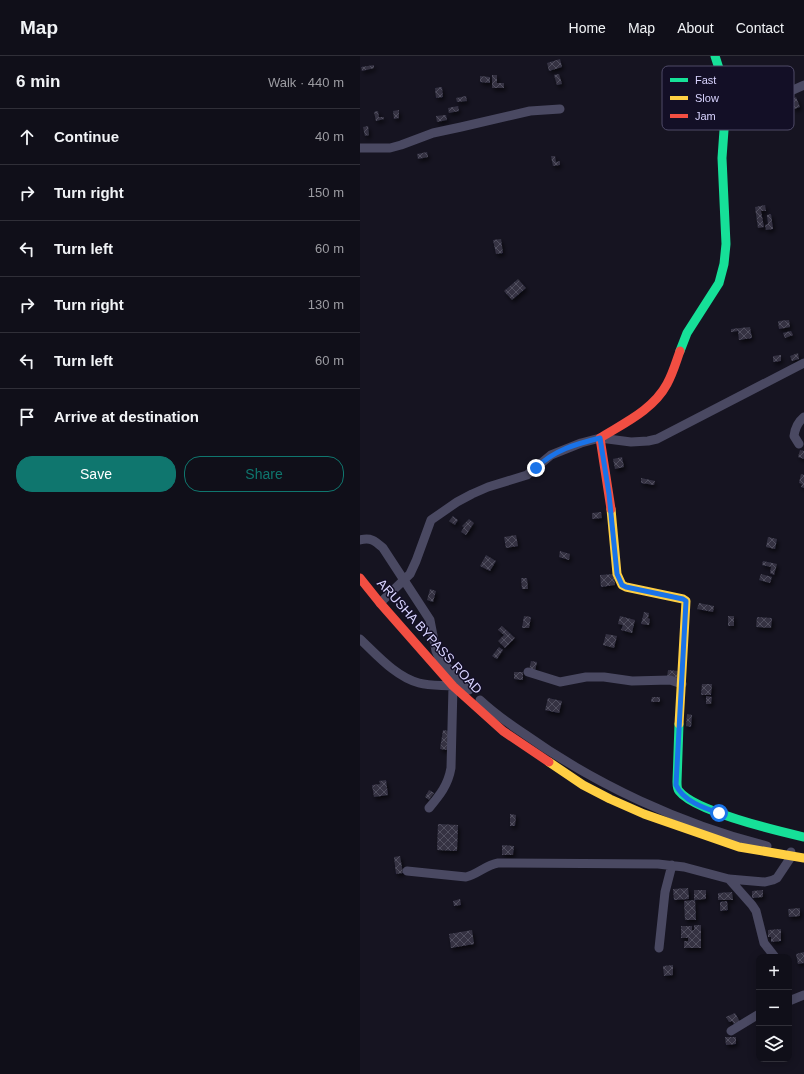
<!DOCTYPE html>
<html lang="en">
<head>
<meta charset="utf-8">
<style>
	:root { --surface:#100f19; --page:#1e1d26; --text:#f1f3f6; --muted:#9c9ca2; --line:#302f38; --accent:#0f766e }
	body { margin:0; font-family:Helvetica,sans-serif; background:var(--page); color:var(--text) }
	.controls { position:absolute; right:12px; bottom:12px; display:grid; overflow:hidden; border-radius:8px; box-shadow:0 2px 10px #0003 }
	.controls button { width:36px; height:36px; display:grid; place-items:center; padding:0; border:0; border-bottom:1px solid var(--line); background:var(--surface); color:var(--text); font:20px sans-serif }
	.stop { position:absolute; width:12px; height:12px; margin:-9px; border:3px solid #1a73e8; border-radius:50%; background:#fff }
	.stop.end { background:#1a73e8; border-color:#fff; box-shadow:0 1px 4px #0008 }
	.list { margin:0; padding:0; list-style:none }
	h2 { display:flex; justify-content:space-between; align-items:center; height:52px; margin:0; padding:0 16px; font-size:17px }
	h2 small { font-size:13px; font-weight:400; color:var(--muted) }
	.list li { display:grid; grid-template-columns:26px 1fr auto; gap:12px; align-items:center; box-sizing:border-box; height:56px; padding:0 16px; border-top:1px solid var(--line) }
	.list b { display:block; font-size:15px; white-space:nowrap }
	.list em { font-size:13px; font-style:normal; color:var(--muted) }
	.actions { display:flex; gap:8px; padding:12px 16px }
	.actions a { flex:1; padding:9px 0; border:1px solid var(--accent); border-radius:16px; text-align:center; font-size:14px; color:var(--accent) }
	.actions .main { background:var(--accent); color:#fff }
	.icon { flex:none; width:22px; height:22px; fill:none; stroke:currentColor; stroke-width:2; stroke-linecap:round; stroke-linejoin:round }
	.map { position:relative; flex:none; width:444px; height:1018px; overflow:hidden }
	header { display:flex; align-items:center; gap:24px; box-sizing:border-box; height:56px; padding:0 20px; background:var(--surface); border-bottom:1px solid var(--line) }
	header strong { font-size:19px }
	nav { display:flex; gap:22px; margin-inline-start:auto; font-size:14px }
	main { display:flex }
	aside { flex:1; background:var(--surface) }
	.map>svg:first-child { display:block }
	.building { fill:url(#building-cross-hatch); filter:url(#shadow) }
	.lines { fill:none; stroke-linecap:round; stroke-linejoin:round }
	.street { stroke:#4a4962; stroke-width:9 }
	.fast { stroke:#16e098; stroke-width:9 }
	.slow { stroke:#ffcf43; stroke-width:9 }
	.jam { stroke:#f24e42; stroke-width:9 }
	.route { stroke:#1a73e8; stroke-width:5 }
	.labels { text-anchor:middle; stroke-width:3; stroke-linejoin:round; paint-order:stroke }
	.street-label { font-size:13px; fill:#d9d4ff; stroke:#130f26 }
	.key { fill:#130f26; stroke:#4e4a67; stroke-width:1 }
	.key-label { font-size:11px; fill:#d9d4ff }
</style>
</head>
<body>
<header>
<strong>Map</strong>
<nav><a>Home</a><a>Map</a><a>About</a><a>Contact</a></nav>
</header>
<main>
<aside>
<h2>6 min<small>Walk · 440 m</small></h2>
<ul class="list">
<li><svg class="icon" aria-label="ahead" viewBox="0 0 24 24"><path d="M12 20V5M6 11l6-6 6 6"/></svg><div><b>Continue</b></div><em>40 m</em></li>
<li><svg class="icon" aria-label="right" viewBox="0 0 24 24"><path d="M7 20v-9h11M14 6l5 5-5 5"/></svg><div><b>Turn right</b></div><em>150 m</em></li>
<li><svg class="icon" aria-label="left" viewBox="0 0 24 24"><path d="M17 20v-9H6M10 6l-5 5 5 5"/></svg><div><b>Turn left</b></div><em>60 m</em></li>
<li><svg class="icon" aria-label="right" viewBox="0 0 24 24"><path d="M7 20v-9h11M14 6l5 5-5 5"/></svg><div><b>Turn right</b></div><em>130 m</em></li>
<li><svg class="icon" aria-label="left" viewBox="0 0 24 24"><path d="M17 20v-9H6M10 6l-5 5 5 5"/></svg><div><b>Turn left</b></div><em>60 m</em></li>
<li><svg class="icon" aria-label="arrive" viewBox="0 0 24 24"><path d="M6 21V4h12l-3 4 3 4H6"/></svg><div><b>Arrive at destination</b></div></li>
</ul>
<div class="actions"><a class="main">Save</a><a>Share</a></div>
</aside>
<div class="map">
<svg width="444" height="1018" viewBox="0 0 444 1018">
	<defs>
		<pattern id="building-cross-hatch" width="8" height="8" patternUnits="userSpaceOnUse"><rect width="8" height="8" fill="#343243"/><path d="M0 0l8 8M0 8l8-8" fill="none" stroke="#514f5f"/></pattern>
		<filter id="shadow"><feDropShadow dx="2" dy="3" stdDeviation="2" flood-color="#0009"/></filter>
	</defs>
	<rect width="100%" height="100%" fill="#161421"/>
	<path class="building" d="M200 3 202 11 189 15 187 7Z
		M14 9V12L2 15 1 11Z
		M199 18 202 28 197 29 194 19Z
		M132 19H137V27H144V32H132Z
		M120 20 130 21V27L120 26Z
		M82 31 83 41 76 42 75 32Z
		M106 40 107 45 97 46 96 42Z
		M436 41 440 51 434 53 430 44Z
		M98 50 99 55 89 57 88 52Z
		M39 54V62L34 63 33 55Z
		M18 55 19 61H24V63L16 65 14 56Z
		M86 59 87 64 77 66 76 60Z
		M8 70 9 79 5 80 3 71Z
		M67 96 68 101 58 103 57 98Z
		M191 100H195L196 106 200 105V109L193 110Z
		M405 149 406 155H401L404 171 398 172 395 151Z
		M411 158 413 173 406 174 405 169 408 168 407 159Z
		M141 183 143 197 136 198 133 184Z
		M158 223 166 232 152 244 144 235Z
		M429 264 430 271 419 273 418 265Z
		M390 271 392 282 379 284 378 275 371 276V273Z
		M431 275 433 279 425 282 423 277Z
		M438 297 439 303 432 305 430 300Z
		M421 299V305L413 306V300Z
		M440 394 444 395V403L438 401Z
		M262 401 264 411 255 413 253 403Z
		M441 418 444 419V432L441 431 442 428 439 427Z
		M281 422 295 425 294 429 281 427Z
		M241 456 242 462 232 463V457Z
		M93 460 98 464 95 469 89 465Z
		M109 463 114 467 106 479 101 476 104 471 102 470Z
		M156 479 158 490 146 492 144 481Z
		M408 481 417 483 415 493 406 491Z
		M200 495 210 498 209 504 199 501Z
		M126 499 136 505 130 515 120 510Z
		M403 505 417 508 414 519 410 517 411 511 402 509Z
		M254 518 255 529 241 531 240 519Z
		M401 518 412 521 410 527 399 524Z
		M161 522H167L168 533H162Z
		M70 533 76 535 73 546 67 544Z
		M339 547 354 550 353 556 337 553Z
		M284 556 289 557 288 562 290 563 289 569 281 568Z
		M164 560 171 561 169 572H162Z
		M260 560 275 564 272 577 261 574 263 569 258 568Z
		M368 560H374V570H368Z
		M397 561 412 562 411 572 396 571Z
		M142 570 155 582 145 592 138 585 144 579 138 574Z
		M246 578 257 580 254 592 243 589Z
		M139 591 143 594 137 603 132 600Z
		M171 605 177 606 175 615 169 614Z
		M308 614 319 615 318 622 307 621Z
		M154 616H163V624L154 623Z
		M342 628H352L351 639H341Z
		M346 640 352 641 351 648H346Z
		M292 641H300V646H291Z
		M188 642 202 645 199 657 185 654Z
		M327 658 332 659 331 671 326 670Z
		M83 674 90 675 87 694 80 693Z
		M26 724 28 739 14 741 12 729 20 728 19 725Z
		M69 734 74 737 69 744 65 741Z
		M150 758 156 759 155 770H150Z
		M78 768 98 769 97 795 77 794Z
		M142 789 154 790 153 799H142Z
		M40 800 43 817 36 818 34 801Z
		M328 832 329 843 314 844 313 833Z
		M334 834H346V843L334 844Z
		M403 834V841L392 842V835Z
		M372 836 373 844H358V837Z
		M100 843 101 849 94 850 93 845Z
		M335 844 336 864H325L324 845Z
		M367 845 368 854 360 855V846Z
		M440 852V860L429 861 428 853Z
		M334 869H341V892H324V885H328V882H321V870H332V874H334Z
		M421 873V885L411 886V881H408V874Z
		M112 874 114 888 91 892 89 878Z
		M444 896V907L438 908 436 898Z
		M313 909V919L304 920 303 910Z
		M375 957 380 966 374 968 372 965 369 966 366 961Z
		M365 981H376V988L366 989Z"/>
	<g class="lines">
		<path class="street" d="M366 64 444 29
			M0 92H30L41 89 73 77 101 71 170 55 200 53
			M439 388 434 380C435 372 438 366 444 361
			M0 484C11 481 15 485 23 492L70 564 76 595 80 604 109 634
			M20 547 50 518 56 505 71 464 97 446 112 438 128 431 167 419 191 399 221 387 240 382 271 386 288 385 297 383 444 307
			M0 583C17 599 36 621 59 627 70 630 82 629 93 630L91 712C88 729 80 739 69 752
			M168 616 200 626 226 621H244L272 625 310 624 322 628
			M120 644C133 656 148 667 163 677 236 729 321 768 407 790
			M47 815 106 821C118 818 126 809 138 807L298 808 324 811 369 823 405 826 413 824 417 822 431 801V796
			M369 823 392 849 396 855 404 887 415 901
			M299 892 305 836 312 809
			M429 945 444 939
			M371 975 399 958"/>
		<path class="fast" d="M320 295 327 277 359 227 364 208 366 188 362 102 366 46 364 28 355 0
			M319 668 317 726C317 729 317 733 319 735 334 755 418 775 444 781"/>
		<path class="slow" d="M251 453 257 518 262 529 266 531 323 543 326 545 319 668
			M189 706 223 729 250 743 284 758 379 791 444 802"/>
		<path class="jam" d="M251 453 240 382C264 367 293 354 307 328 313 317 316 306 320 295
			M0 522 20 547 93 630 143 675 189 706"/>
	</g>
	<g class="lines">
		<path class="route" d="M176 412C194 394 216 388 240 382L249 438 257 518 262 529 266 531 323 543 326 545 316 729C323 745 344 752 359 757"/>
	</g>
	<g class="labels">
		<g class="street-label">
			<text transform="translate(70 580) rotate(48)" y="5">ARUSHA BYPASS ROAD</text>
		</g>
	</g>
	<rect x="302" y="10" width="132" height="64" rx="6" class="key"/>
	<rect x="310" y="22" width="18" height="4" fill="#16e098"/>
	<rect x="310" y="40" width="18" height="4" fill="#ffcf43"/>
	<rect x="310" y="58" width="18" height="4" fill="#f24e42"/>
	<g class="key-label">
		<text x="335" y="28">Fast</text>
		<text x="335" y="46">Slow</text>
		<text x="335" y="64">Jam</text>
	</g>
</svg>
<div class="controls">
<button>+</button>
<button>−</button>
<button><svg class="icon" aria-label="layers" viewBox="0 0 24 24"><path d="M12 4l9 5-9 5-9-5zM3 14l9 5 9-5"/></svg></button>
</div>
<div class="stop" style="left:359px;top:757px"></div>
<div class="stop end" style="left:176px;top:412px"></div>
</div>
</main>
</body>
</html>
